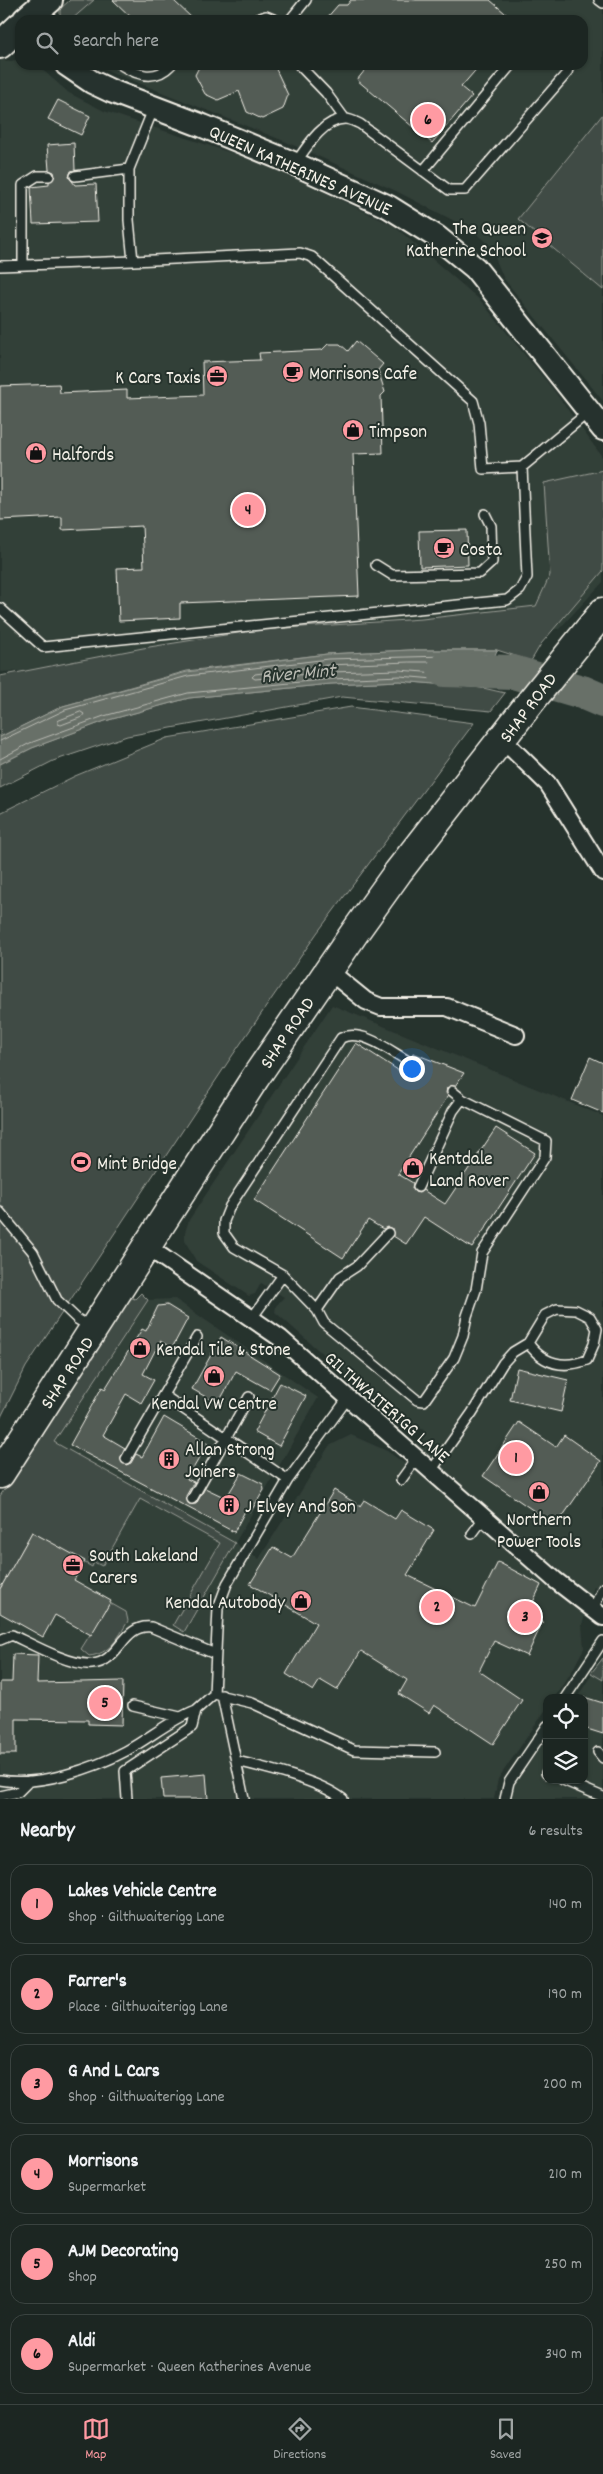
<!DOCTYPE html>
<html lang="en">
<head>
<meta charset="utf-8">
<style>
	:root { --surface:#1c2622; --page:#29322f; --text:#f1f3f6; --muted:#a0a5a5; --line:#3a4340; --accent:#ff9aa2 }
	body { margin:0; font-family:Dekko,sans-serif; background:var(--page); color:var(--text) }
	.controls { position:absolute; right:15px; bottom:15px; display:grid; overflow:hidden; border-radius:10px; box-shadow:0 1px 4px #0004 }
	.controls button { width:45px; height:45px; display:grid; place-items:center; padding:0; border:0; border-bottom:1px solid var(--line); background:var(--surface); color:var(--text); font:25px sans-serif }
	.you { position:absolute; left:411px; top:1068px; width:18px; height:18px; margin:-12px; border:4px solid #fff; border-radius:50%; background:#1a73e8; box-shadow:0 0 0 8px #1a73e833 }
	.badge { display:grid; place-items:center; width:32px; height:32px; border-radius:50%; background:var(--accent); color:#111; font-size:16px; font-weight:700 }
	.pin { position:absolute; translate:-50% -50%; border:2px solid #fff; box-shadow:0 1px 5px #0006 }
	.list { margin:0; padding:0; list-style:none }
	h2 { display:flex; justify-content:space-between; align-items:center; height:65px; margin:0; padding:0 20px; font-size:21px }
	h2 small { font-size:16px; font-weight:400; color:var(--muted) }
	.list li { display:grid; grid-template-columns:32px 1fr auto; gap:15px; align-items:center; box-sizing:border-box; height:80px; margin:0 10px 10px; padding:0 10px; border:1px solid var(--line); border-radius:15px }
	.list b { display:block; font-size:19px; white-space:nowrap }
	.list p { margin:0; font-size:16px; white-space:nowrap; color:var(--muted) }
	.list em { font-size:16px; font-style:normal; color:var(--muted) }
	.icon { flex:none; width:28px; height:28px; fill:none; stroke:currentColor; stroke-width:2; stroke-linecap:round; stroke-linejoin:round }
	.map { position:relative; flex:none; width:603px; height:1799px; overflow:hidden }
	.search { position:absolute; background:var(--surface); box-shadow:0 1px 4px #0004; left:15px; right:15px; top:15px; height:55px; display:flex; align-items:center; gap:12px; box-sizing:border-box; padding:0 18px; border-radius:15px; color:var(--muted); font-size:19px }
	.sheet { height:605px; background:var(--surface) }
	nav { display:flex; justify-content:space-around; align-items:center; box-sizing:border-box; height:70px; border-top:1px solid var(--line); background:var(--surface); font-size:14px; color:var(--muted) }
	nav a { display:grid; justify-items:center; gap:2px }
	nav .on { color:var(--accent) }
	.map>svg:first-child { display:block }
	.built { fill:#333f39 }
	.green { fill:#414b45; stroke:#9a9e96 }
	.water { fill:#676f68; stroke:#9fa39b }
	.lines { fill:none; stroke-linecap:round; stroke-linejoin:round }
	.shore { stroke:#bcbdb5; stroke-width:1 }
	.river { stroke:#676f68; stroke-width:34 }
	.building { fill:#525c55; stroke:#f4f1e8 }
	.lane-casing { stroke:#f4f1e8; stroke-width:12 }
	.street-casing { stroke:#f4f1e8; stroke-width:20 }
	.secondary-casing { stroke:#f4f1e8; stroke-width:26 }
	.primary-casing { stroke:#f4f1e8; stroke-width:30 }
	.highway-casing { stroke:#f4f1e8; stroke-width:31 }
	.lane { stroke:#26332d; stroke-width:9 }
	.street { stroke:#26332d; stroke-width:16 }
	.secondary { stroke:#26332d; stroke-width:22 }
	.primary { stroke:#26332d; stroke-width:26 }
	.highway { stroke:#26332d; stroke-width:28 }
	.labels { text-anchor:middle; stroke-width:4; stroke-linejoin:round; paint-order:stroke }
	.street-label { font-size:19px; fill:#f4f1e8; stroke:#26332d }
	.poi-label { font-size:19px; fill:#f4f1e8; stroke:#26332d; text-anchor:start }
	.water-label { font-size:20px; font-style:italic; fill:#bcbdb5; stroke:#26332d }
</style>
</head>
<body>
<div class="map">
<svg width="603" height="1799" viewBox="0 0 603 1799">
	<rect width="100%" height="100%" fill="#26332d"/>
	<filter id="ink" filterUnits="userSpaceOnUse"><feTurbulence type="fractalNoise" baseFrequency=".02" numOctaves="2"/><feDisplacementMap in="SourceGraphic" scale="10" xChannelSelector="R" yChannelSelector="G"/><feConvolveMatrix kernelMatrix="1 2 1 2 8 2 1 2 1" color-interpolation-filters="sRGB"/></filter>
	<g filter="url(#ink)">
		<path class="built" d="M70 0H603V401L504 279 490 246 472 230 394 190 284 141 94 65H583V20H60V9Z
			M3 58 6 62 20 59V65H37L69 93 104 111 271 166 394 226 480 300 552 388 603 458V582L559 629 479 631 44 670 0 672V60Z
			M332 1005 603 1116V1593L594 1586 582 1625 584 1648 572 1671 554 1698H547V1708L498 1779 494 1799H0V1530L54 1442 148 1300 175 1299 318 1398 235 1543 259 1559 329 1446 351 1435 387 1451 404 1463 424 1430 405 1424 394 1417 275 1312 276 1306 284 1297 261 1283 255 1294 249 1296 196 1261 185 1241V1232L189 1220Z
			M603 1656V1799H509L515 1784 547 1738V1780H584V1698H577Z"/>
		<path class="green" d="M70 0H94L71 20H60V9Z
			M603 114V290L518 219Z
			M603 470V571L541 644 531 661 497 650H410L327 654 187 671 63 706 0 737V676L143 648 257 630 422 619 536 606 550 575 544 483Z
			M399 681 483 688 505 693 491 711 342 697 127 736 53 761 0 788V764L32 748 105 721 189 698 331 684Z
			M351 707 474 723 317 933 230 1059 26 1367 0 1419V813L75 776 167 738Z
			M141 1293 148 1300 54 1442 235 1543 184 1632 173 1625 220 1543 140 1499 102 1566 94 1562 92 1567 32 1532 0 1589V1496L130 1297 135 1299Z
			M110 1603 126 1612 128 1621C118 1638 110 1654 89 1656L81 1649Z
			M603 1658V1680L591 1673Z"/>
		<path class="water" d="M410 650H497L483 688 399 681 331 684 189 698 105 721 32 748 0 764V737L63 706 187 672 327 654Z"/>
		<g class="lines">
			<path class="shore" d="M410 662H477L480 664 474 676 399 670 330 672 255 679 252 677 255 674 328 665Z
				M81 712 84 714 82 717 61 725 58 724V721Z
				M0 741 65 710 188 676 328 659 486 655 489 657 479 683 400 676 331 679 188 693 104 716 30 743 0 759"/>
			<path class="river" d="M444 670 513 672 582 692 603 701"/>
		</g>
		<path class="building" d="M113 0H173L194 20H134Z
			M351 0H490L513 20H325L338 5H347Z
			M200 65H274L288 95 283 109 262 119 247 112 239 91 218 100 205 94 195 75Z
			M369 65H480L461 87 472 96 432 143 357 80Z
			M58 100 90 116 81 135 48 119Z
			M74 143 75 170 71 171 69 177 75 185 96 184 98 222 33 224 31 187 49 185V182L55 176 54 172 49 170 47 145Z
			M356 341 383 364 378 370 385 392 381 396 383 453 353 454 359 596 180 603V618L119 621 117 568 144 567 142 526 62 530V517L0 520V386L59 384 60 393 127 390V398L203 395 202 362 260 360 259 353 322 350 328 344H340L348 351Z
			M467 530 468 565 420 567 419 531Z
			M356 1043 401 1072 405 1066 413 1065 414 1061 411 1056 413 1053 464 1073 455 1086 447 1088 446 1093 448 1096 398 1174 413 1183 412 1188 415 1192 419 1193 423 1190 445 1204 496 1128 535 1153 472 1248 424 1217 406 1244 393 1236 392 1228 387 1227 383 1229 368 1220 343 1258 254 1200Z
			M590 1057 603 1063V1113L572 1100Z
			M167 1305 188 1318 172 1348 160 1341 143 1374 154 1380 141 1403 126 1394 103 1435 125 1448 120 1459 126 1465 131 1463 136 1454 142 1457 164 1417 208 1443 187 1479 194 1482 186 1496 189 1504H196L205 1488 226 1498 241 1473 263 1484 264 1490 251 1511H245L234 1532 70 1445 102 1387 105 1389 142 1329 146 1331 158 1306Z
			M221 1337 280 1374 270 1390 236 1371 218 1404 192 1389Z
			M517 1368 568 1380 561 1412 510 1400Z
			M280 1383 306 1396 279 1446 254 1432Z
			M519 1422 556 1447 564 1435 601 1461 556 1526 483 1476Z
			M334 1490 360 1506 364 1500 395 1519 401 1510 434 1530 407 1575 475 1608 498 1562 541 1585 528 1613 543 1621 527 1656 494 1641 479 1671 522 1700 493 1744 434 1705 429 1713 399 1694 407 1680 361 1651 337 1690 320 1680 313 1691 286 1674 316 1623 250 1584 273 1547 292 1558Z
			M32 1532 85 1561 74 1580 111 1601 91 1635 55 1615 43 1637 0 1613V1589Z
			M13 1654 38 1655 37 1683 123 1681 122 1725 88 1724V1720L16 1719V1754H0V1682H12Z
			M584 1697 603 1703V1734L584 1728Z
			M206 1774 208 1799H163L161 1778Z"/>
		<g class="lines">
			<g class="lane-casing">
				<path id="lane" d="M599 0 603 3
					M255 20 266 16 276 20
					M290 20 306 0
					M121 65C138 76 156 81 171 65
					M299 65 326 93 345 119
					M295 164C306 148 323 119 345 119 349 119 356 122 360 124L449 190H465L567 73 569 65
					M423 171 511 65
					M75 176 129 169
					M133 261 300 253 312 257 473 401 479 423 483 469 522 467
					M23 264V185L37 176H49
					M0 266 133 261 129 220V169L154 107
					M376 565 392 575 480 573 492 562 491 526 485 514
					M0 608 43 647 507 600 520 590 527 577 522 467 590 411
					M408 1061C390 1051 362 1028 341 1038L230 1206 224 1221V1233L234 1247 283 1275 317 1310 324 1323 417 1400 424 1401 454 1358 463 1336 467 1316 476 1290 482 1253 545 1157 546 1141 462 1099 453 1111 418 1187
					M452 1091 462 1099
					M0 1212 33 1252 57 1300 77 1319 91 1327
					M317 1310 340 1277 357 1266 388 1233
					M252 1318 283 1275
					M163 1395 197 1337
					M126 1459 163 1395 288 1480
					M431 1471 472 1413 503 1363 513 1352 528 1343 545 1315 557 1309 576 1310 590 1317 597 1329 594 1344 587 1360C563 1369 543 1364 528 1343
					M401 1480 417 1458
					M192 1499 249 1397
					M472 1534 484 1518
					M593 1609 603 1588
					M0 1640 12 1635C33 1645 71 1666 92 1664 120 1662 122 1624 151 1627L215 1654
					M214 1694 252 1703 354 1750 435 1752
					M222 1695 244 1799
					M565 1698 603 1641
					M133 1706 180 1717
					M598 1752 603 1758
					M236 1761C266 1768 318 1780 343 1799
					M546 1773 547 1774
					M0 1780C38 1787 93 1769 126 1751 150 1738 170 1720 196 1710
					M563 1780 603 1797
					M0 1796 18 1792 29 1781
					M127 1799 125 1771 192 1727 196 1710 214 1694 218 1608 227 1584 288 1480 348 1398
					M505 1799 509 1782 547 1726"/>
			</g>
			<g class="street-casing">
				<path id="street" d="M502 739 548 784 603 872
					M329 971 366 1001 381 1007H447L516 1035
					M146 1246 280 1338 555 1580 603 1617"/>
			</g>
			<g class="secondary-casing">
				<path id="secondary" d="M67 65 92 82 111 91 203 126 295 164 389 207 437 237 475 268 603 429"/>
			</g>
			<g class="primary-casing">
				<path id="primary" d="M26 20 49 0
					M0 45 20 26"/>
			</g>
			<g class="highway-casing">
				<path id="highway" d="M0 1474 255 1078 355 932 398 872 532 700 603 612"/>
			</g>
			<use href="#lane" class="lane"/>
			<use href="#street" class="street"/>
			<use href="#secondary" class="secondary"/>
			<use href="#primary" class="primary"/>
			<use href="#highway" class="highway"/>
		</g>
	</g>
	<defs>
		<g id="school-disc" transform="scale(1.125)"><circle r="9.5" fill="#ff9aa2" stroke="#26332d"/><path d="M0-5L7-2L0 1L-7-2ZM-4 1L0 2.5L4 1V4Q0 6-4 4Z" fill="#111"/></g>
		<g id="cafe-disc" transform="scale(1.125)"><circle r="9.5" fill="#ff9aa2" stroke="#26332d"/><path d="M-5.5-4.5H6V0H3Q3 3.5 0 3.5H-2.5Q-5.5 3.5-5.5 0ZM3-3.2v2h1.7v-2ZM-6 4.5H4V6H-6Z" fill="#111"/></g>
		<g id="office-disc" transform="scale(1.125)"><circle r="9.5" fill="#ff9aa2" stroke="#26332d"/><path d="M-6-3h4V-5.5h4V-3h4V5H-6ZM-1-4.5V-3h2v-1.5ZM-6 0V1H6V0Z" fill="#111"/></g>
		<g id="shop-disc" transform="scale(1.125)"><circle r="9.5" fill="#ff9aa2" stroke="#26332d"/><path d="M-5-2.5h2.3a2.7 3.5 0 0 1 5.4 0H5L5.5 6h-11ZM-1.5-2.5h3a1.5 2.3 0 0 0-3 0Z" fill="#111"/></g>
		<g id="stadium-disc" transform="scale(1.125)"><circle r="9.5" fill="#ff9aa2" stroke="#26332d"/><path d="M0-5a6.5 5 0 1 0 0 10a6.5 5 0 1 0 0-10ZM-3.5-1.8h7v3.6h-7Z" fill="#111"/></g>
		<g id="building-disc" transform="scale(1.125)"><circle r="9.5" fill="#ff9aa2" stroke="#26332d"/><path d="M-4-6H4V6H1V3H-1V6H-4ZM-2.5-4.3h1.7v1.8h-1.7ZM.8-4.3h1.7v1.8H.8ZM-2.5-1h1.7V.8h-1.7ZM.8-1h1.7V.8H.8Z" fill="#111"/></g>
	</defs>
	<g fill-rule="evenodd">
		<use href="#school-disc" x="542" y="238"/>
		<use href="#cafe-disc" x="293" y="372"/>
		<use href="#office-disc" x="217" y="376"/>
		<use href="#shop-disc" x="353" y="430"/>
		<use href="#shop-disc" x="36" y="453"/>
		<use href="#cafe-disc" x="444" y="548"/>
		<use href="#stadium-disc" x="81" y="1162"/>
		<use href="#shop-disc" x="413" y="1168"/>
		<use href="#shop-disc" x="140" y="1348"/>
		<use href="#shop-disc" x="214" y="1376"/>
		<use href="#building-disc" x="169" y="1459"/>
		<use href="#shop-disc" x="539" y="1492"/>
		<use href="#building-disc" x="229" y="1505"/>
		<use href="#office-disc" x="73" y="1565"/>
		<use href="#shop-disc" x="301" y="1601"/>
	</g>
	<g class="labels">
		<g class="street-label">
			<text transform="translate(301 169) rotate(24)" y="7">QUEEN KATHERINES AVENUE</text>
			<text transform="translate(527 707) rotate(-53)" y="7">SHAP ROAD</text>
			<text transform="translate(286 1032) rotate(-56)" y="7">SHAP ROAD</text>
			<text transform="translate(66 1372) rotate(-57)" y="7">SHAP ROAD</text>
			<text transform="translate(388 1406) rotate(41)" y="7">GILTHWAITERIGG LANE</text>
		</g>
		<g class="poi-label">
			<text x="526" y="234" text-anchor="end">The Queen<tspan x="526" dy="22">Katherine School</tspan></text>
			<text x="309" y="379">Morrisons Cafe</text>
			<text x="201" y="383" text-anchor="end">K Cars Taxis</text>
			<text x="369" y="437">Timpson</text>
			<text x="52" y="460">Halfords</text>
			<text x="460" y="555">Costa</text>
			<text x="429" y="1164">Kentdale<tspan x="429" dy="22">Land Rover</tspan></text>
			<text x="97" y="1169">Mint Bridge</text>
			<text x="156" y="1355">Kendal Tile &amp; Stone</text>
			<text x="214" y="1409" text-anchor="middle">Kendal VW Centre</text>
			<text x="185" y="1455">Allan Strong<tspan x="185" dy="22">Joiners</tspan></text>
			<text x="245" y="1512">J Elvey And Son</text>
			<text x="539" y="1525" text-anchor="middle">Northern<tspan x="539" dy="22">Power Tools</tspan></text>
			<text x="89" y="1561">South Lakeland<tspan x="89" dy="22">Carers</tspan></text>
			<text x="285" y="1608" text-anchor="end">Kendal Autobody</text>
		</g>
		<g class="water-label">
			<text transform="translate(298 672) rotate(-5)" y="7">River Mint</text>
		</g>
	</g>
</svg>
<div class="controls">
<button><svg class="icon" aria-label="locate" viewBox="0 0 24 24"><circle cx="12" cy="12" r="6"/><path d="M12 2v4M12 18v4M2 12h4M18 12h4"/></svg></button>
<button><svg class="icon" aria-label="layers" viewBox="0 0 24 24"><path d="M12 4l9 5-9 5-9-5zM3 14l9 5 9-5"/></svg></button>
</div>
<div class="you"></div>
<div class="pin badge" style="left:516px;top:1458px">1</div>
<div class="pin badge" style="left:437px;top:1607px">2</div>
<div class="pin badge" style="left:525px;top:1617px">3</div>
<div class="pin badge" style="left:248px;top:510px">4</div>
<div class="pin badge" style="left:105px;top:1703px">5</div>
<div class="pin badge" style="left:428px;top:120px">6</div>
<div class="search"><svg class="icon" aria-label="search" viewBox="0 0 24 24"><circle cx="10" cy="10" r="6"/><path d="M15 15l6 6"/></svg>Search here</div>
</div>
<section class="sheet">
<h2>Nearby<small>6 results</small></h2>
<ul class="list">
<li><span class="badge">1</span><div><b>Lakes Vehicle Centre</b><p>Shop · Gilthwaiterigg Lane</p></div><em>140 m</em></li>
<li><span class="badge">2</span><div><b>Farrer's</b><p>Place · Gilthwaiterigg Lane</p></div><em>190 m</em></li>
<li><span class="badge">3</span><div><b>G And L Cars</b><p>Shop · Gilthwaiterigg Lane</p></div><em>200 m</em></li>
<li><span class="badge">4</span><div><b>Morrisons</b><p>Supermarket</p></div><em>210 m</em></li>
<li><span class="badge">5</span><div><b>AJM Decorating</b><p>Shop</p></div><em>250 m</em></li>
<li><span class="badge">6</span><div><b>Aldi</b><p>Supermarket · Queen Katherines Avenue</p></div><em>340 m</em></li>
</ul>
</section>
<nav>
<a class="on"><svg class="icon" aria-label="map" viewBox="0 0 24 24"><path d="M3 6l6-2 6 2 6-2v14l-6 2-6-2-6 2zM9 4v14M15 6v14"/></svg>Map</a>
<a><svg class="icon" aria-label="directions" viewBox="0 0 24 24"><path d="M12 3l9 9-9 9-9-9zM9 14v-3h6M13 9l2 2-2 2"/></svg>Directions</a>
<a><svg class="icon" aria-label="saved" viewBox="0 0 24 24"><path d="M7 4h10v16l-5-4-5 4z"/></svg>Saved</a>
</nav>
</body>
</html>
